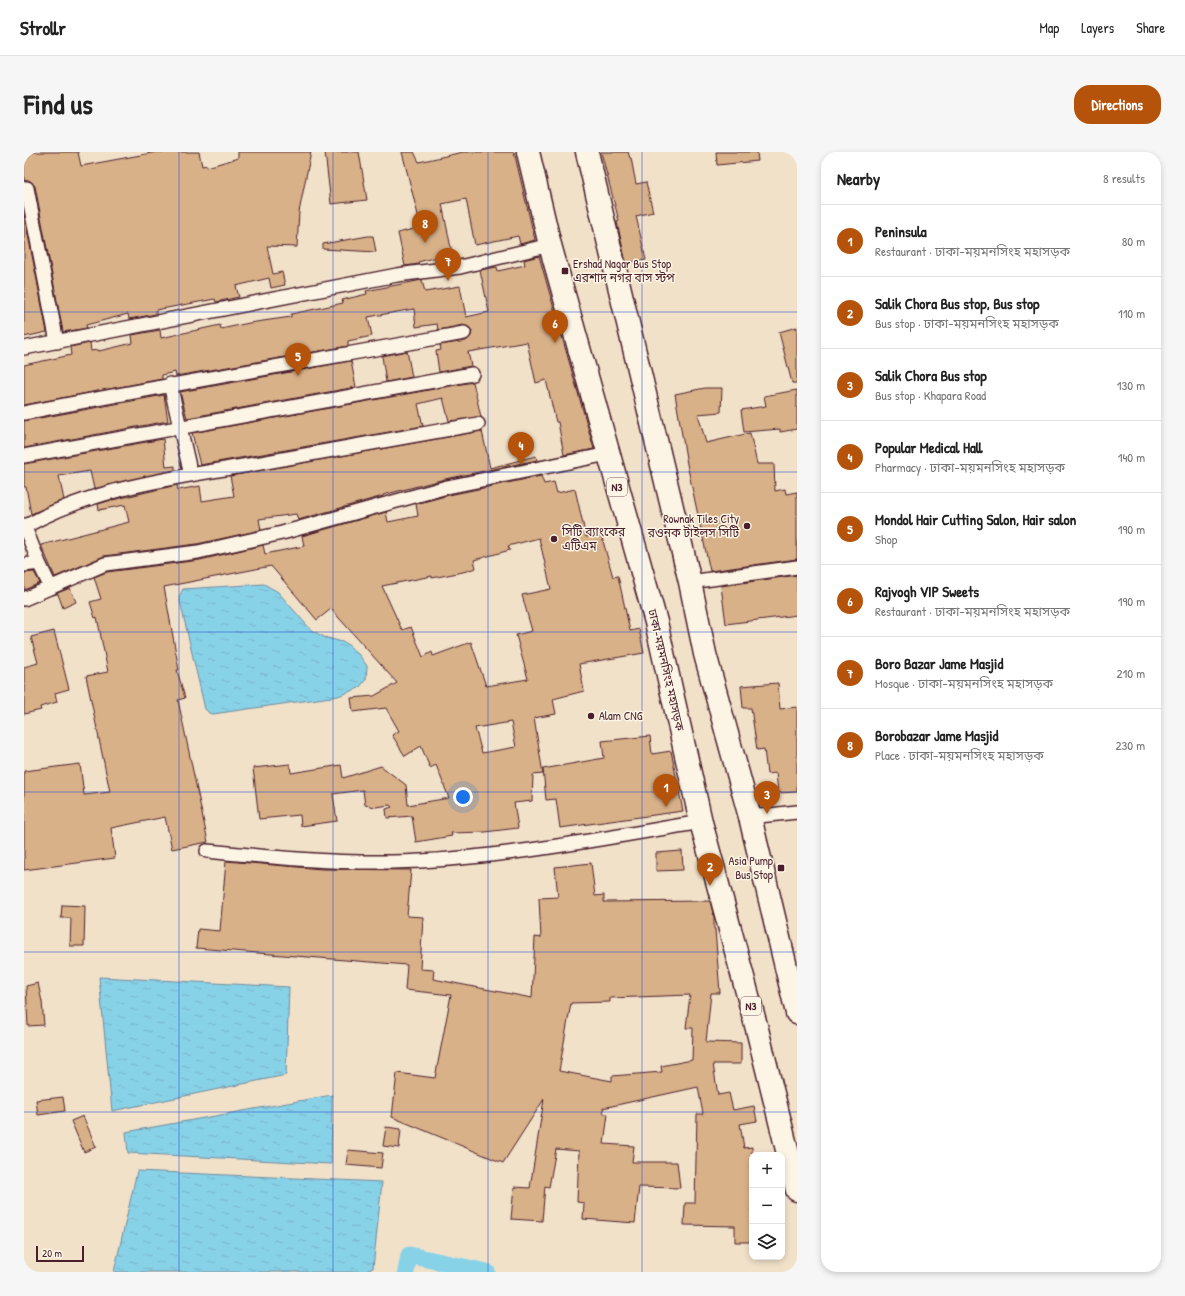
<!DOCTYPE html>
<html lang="en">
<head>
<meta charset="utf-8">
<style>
	:root { --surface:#fff; --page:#f6f6f6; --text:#222; --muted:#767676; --line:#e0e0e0; --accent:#b45309 }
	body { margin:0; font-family:"Patrick Hand","Noto Sans Bengali",sans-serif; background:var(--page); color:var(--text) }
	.controls { position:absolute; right:12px; bottom:12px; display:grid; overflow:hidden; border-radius:8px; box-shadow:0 2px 6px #0003 }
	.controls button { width:36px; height:36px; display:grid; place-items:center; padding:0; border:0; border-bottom:1px solid var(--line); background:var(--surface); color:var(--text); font:20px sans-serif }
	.scale { position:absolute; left:12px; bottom:10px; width:48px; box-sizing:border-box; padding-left:4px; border:2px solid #4a1f2b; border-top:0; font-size:11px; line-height:14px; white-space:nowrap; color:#4a1f2b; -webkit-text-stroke:3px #fcf5e5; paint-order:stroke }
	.you { position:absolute; left:439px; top:645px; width:14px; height:14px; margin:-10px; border:3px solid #fff; border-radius:50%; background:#1a73e8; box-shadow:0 0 0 6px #1a73e833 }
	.badge { display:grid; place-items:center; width:26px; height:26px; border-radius:50%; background:var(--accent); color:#fff; font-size:13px; font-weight:700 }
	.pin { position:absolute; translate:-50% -33px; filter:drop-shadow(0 1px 2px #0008) }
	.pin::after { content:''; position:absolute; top:21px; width:14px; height:12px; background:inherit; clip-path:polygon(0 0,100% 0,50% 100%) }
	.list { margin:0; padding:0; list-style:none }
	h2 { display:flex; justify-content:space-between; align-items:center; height:52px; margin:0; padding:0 16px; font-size:17px }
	h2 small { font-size:13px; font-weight:400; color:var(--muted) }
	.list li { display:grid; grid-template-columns:26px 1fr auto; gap:12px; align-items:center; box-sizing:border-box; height:72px; padding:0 16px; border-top:1px solid var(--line) }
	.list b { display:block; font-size:15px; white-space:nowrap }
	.list p { margin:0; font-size:13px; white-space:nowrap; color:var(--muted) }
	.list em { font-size:13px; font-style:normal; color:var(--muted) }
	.icon { flex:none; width:22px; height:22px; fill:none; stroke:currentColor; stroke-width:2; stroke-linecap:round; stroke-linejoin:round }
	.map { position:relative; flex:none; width:773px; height:1120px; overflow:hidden; border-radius:16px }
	header { display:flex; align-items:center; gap:24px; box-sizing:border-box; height:56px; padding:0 20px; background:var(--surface); border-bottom:1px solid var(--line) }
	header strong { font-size:19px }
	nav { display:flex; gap:22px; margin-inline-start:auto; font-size:14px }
	.intro { display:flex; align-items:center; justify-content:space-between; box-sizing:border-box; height:96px; padding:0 24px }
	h1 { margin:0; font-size:28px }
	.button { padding:10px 18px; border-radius:16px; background:var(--accent); color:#fff; font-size:14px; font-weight:700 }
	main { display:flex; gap:24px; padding:0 24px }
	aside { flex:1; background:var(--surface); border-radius:16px; box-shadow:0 2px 6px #0003 }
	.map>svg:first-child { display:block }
	.water { fill:url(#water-ripples); stroke:#6f8a9c }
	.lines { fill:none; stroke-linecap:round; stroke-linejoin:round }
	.canal { stroke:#88d2e8; stroke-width:17 }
	.building { fill:#d8b189; stroke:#4a1f2b; fill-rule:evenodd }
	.street-casing { stroke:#4a1f2b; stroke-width:16 }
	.highway-casing { stroke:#4a1f2b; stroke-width:25 }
	.street { stroke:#fcf5e5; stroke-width:13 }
	.highway { stroke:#fcf5e5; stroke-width:22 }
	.grid { fill:none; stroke:#1d4ed8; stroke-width:1; stroke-opacity:0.55 }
	.poi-dot { fill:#4a1f2b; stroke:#fcf5e5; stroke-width:1.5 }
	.labels { text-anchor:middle; stroke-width:3; stroke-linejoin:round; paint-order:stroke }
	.shield { fill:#fcf5e5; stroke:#7f5f63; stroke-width:1 }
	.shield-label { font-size:11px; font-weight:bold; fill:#4a1f2b }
	.poi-label { font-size:12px; fill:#4a1f2b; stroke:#fcf5e5; text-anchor:start }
	.street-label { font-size:12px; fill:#4a1f2b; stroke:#fcf5e5 }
</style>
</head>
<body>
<header>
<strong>Strollr</strong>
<nav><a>Map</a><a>Layers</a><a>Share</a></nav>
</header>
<div class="intro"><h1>Find us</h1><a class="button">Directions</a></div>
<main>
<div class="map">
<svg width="773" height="1120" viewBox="0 0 773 1120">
	<defs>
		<pattern id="water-ripples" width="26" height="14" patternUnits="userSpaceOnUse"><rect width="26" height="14" fill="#88d2e8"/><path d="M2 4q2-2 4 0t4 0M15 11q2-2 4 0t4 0" fill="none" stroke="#77b4c7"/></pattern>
	</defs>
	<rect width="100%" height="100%" fill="#f1e1c9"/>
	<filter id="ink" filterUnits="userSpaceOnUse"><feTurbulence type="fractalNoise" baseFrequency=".025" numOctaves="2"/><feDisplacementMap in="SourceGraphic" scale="8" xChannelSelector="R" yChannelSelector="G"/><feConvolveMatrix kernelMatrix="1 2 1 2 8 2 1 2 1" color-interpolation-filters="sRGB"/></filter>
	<g filter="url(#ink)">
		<path class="water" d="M240 432 254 440 287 478 300 485 322 491 335 503 343 514 342 527 335 536 314 544 189 562 185 561 181 557 155 445 159 437Z
			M75 825 265 835 262 923 88 959Z
			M308 943 307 1012 104 1001 102 980Z
			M113 1019 358 1030 349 1116 340 1120H90Z"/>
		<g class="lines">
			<path class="canal" d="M382 1120 385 1103 463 1120"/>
		</g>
		<path class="building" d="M0 0H54L57 14 133 0H175L178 14 183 13V15L214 6V0H287L275 60 273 95 243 94 249 122 258 120 261 133 247 136 245 126 212 134 215 145 192 150 191 147 148 155 132 158V162L105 167 104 162 62 173 63 176 39 180 11 34 5 28 0 29Z
			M301 0H335L343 48 307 52Z
			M378 0H390L395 10 439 0H490L511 88 496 92 494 84 451 93 442 47 418 52 428 101 394 110 395 112 381 114 374 81 397 75Z
			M577 0H604L606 6H607L612 32 622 30 629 60 612 64 622 108 602 111 593 70 595 69Z
			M692 0H733L734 9 693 13Z
			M0 62 23 180 0 185Z
			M344 84H349L352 100 299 97V92Z
			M515 104 570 297 540 303 534 270H532L522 228 512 231 503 190 444 200 447 214 415 220 412 199 417 198 416 193 442 189 447 184 448 179 446 176 439 173 414 178 413 172 392 175 390 157 344 165 348 184 324 189V194L152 224 151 220 138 223V227L0 253V213L47 203 46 195 66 191 67 199 75 198V199L109 191 108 183 136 178 137 186 196 173 197 177 225 171 267 165V162L296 156 319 151 318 148 343 142 342 139 398 128 401 140 436 134 442 165 465 160 456 118 473 115 474 119 501 113 500 108Z
			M773 175V231H768L755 180Z
			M383 199 388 225 362 230 358 204Z
			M327 209 332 235 163 266 156 240Z
			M449 230 457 265 425 269 419 246 394 252 399 274 176 313 168 281Z
			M681 236H698L697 260 674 262 682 291 726 281 733 312H750L751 339 761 337 762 342 773 340V407L686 419 663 312 651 242Z
			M773 238V277L756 280V277L720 280 717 258 742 254 740 244Z
			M140 243 144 269 0 296V269Z
			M458 279 466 316 512 304 513 308 421 327 359 343V344L274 368 272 362 235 367 237 378 173 392 80 404 31 425 17 393 105 370 101 353 75 358 74 352 84 349 153 333 154 338 176 334 178 349 210 344 206 324Z
			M139 287 142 315 151 314V318L70 337 66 319 35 324 40 348 7 362 2 335H0V312Z
			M517 324 520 332 530 330 533 341 551 337 562 385 577 382 589 425 594 424 606 479 615 477 620 501 555 512 560 539 529 547 532 562 510 566 519 622 509 623 508 649 490 651 494 676 461 680 427 681 428 684 392 690 388 664 363 666 362 657 368 655 366 653 352 655 341 653 339 638 309 642 313 669 277 674 276 663 235 667 229 616 266 612 267 621 317 613 319 626 357 614 382 633 384 653 425 646 412 613 406 616 397 594 381 604 368 583 375 579 362 556 329 560 327 546 350 544 373 531 307 457 293 468 247 414 140 435 155 518H153L161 546 154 548 184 690 148 697 141 665 87 676 91 706 0 718V619L56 612 60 643 86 640 62 524 84 520 73 465 71 466 66 450 77 447 70 425 83 420 176 408 239 393 241 402 280 394 278 384 362 360 364 370 394 364 392 352 425 343ZM515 386 527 437 498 443 508 479 492 483 504 527 462 534 447 490 409 504 408 500 399 505 387 475 378 478 358 434 408 424V426L439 420 452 416 450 408 486 398 484 394ZM487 570 492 595 458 601 451 576Z
			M10 420 16 431 0 438V421Z
			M773 423V463L702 472 697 434Z
			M46 436 52 450 39 456 34 442H31Z
			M30 479 45 537 31 541 33 550 16 555 17 558 0 562V515L14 511 7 485Z
			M754 531 756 557 773 555V640L754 641 752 621 743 622 740 597 733 598 727 556H719L717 534Z
			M626 584 628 602 647 599 659 659 536 676 532 647 522 648 519 617 580 606 578 589Z
			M658 699 659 718 632 719V701Z
			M202 709 298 717 387 718 383 764 399 765 396 817 410 818 409 827 508 846 511 785 517 786 515 746 534 745 531 715 567 711 571 744 580 743V750L686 749 690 765V777H691L696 841H687L682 890 717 891V912H689L694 943 705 941 709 958 730 954 733 969 716 972 720 996 728 995V1090H711V1074L660 1073 661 1051H671L673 962H679L674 935 579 956 580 962H584L580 992 610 994 608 1010H653L656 1036 615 1035 611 1071 559 1067 560 1051 553 1050 555 999 532 997 525 1035 521 1034 518 1069 487 1067 490 1035 506 1036 520 947 479 1011 368 965 373 921 411 926 427 843 381 838 383 813 172 796 174 777 196 779ZM666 843 662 876H669L668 908 637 914 638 920 588 924V929L535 919 547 851 586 850V846Z
			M38 753 61 754 60 794H46L47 766H37Z
			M14 831 18 850 20 873 4 874 2 834Z
			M39 945 41 959 14 963 12 948Z
			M59 964 72 995 60 1000 47 969Z
			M362 975 377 977 375 996 359 994Z
			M324 998 359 1001 357 1016 322 1013Z"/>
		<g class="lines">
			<g class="street-casing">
				<path id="street" d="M0 37 3 36 33 190
					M0 196 373 123 436 115 526 93
					M146 232 167 323
					M0 261C146 232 293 208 440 181
					M0 304 448 222
					M0 373 15 411 27 436
					M2 374C69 336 149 326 225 313 301 299 378 286 454 272
					M0 413 15 411
					M666 430 773 415
					M0 447 81 412 174 400 258 381 423 335 584 302
					M726 665 773 660
					M183 699C245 705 306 711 368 710 471 708 574 687 677 670"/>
			</g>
			<g class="highway-casing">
				<path id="highway" d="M504 0 526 93 632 470 677 670 733 877 773 1038
					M563 0 666 430 681 502 726 665 773 861"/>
			</g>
			<use href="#street" class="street"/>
			<use href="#highway" class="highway"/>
		</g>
	</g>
	<path class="grid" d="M155 0V1120M309 0V1120M464 0V1120M618 0V1120M0 160H773M0 320H773M0 480H773M0 640H773M0 800H773M0 960H773"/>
	<g class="poi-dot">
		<rect x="537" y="115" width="8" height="8" rx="2"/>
		<circle cx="723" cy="374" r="4"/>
		<circle cx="530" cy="387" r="4"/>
		<circle cx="567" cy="564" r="4"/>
		<rect x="753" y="712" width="8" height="8" rx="2"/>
	</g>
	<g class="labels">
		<g class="shield">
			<rect x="583" y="326" width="20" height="18" rx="3"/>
			<rect x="717" y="845" width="20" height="18" rx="3"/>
		</g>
		<g class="shield-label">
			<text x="593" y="339">N3</text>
			<text x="727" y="858">N3</text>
		</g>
		<g class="poi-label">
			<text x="549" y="116">Ershad Nagar Bus Stop<tspan x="549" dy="14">এরশাদ নগর বাস স্টপ</tspan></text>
			<text x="715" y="371" text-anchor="end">Rownak Tiles City<tspan x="715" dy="14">রওনক টাইলস সিটি</tspan></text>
			<text x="538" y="384">সিটি ব্যাংকের<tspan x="538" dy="14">এটিএম</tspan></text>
			<text x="575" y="568">Alam CNG</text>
			<text x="749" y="713" text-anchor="end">Asia Pump<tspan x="749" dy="14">Bus Stop</tspan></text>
		</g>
		<g class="street-label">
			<text transform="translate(642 518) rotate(77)" y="4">ঢাকা-ময়মনসিংহ মহাসড়ক</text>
		</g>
	</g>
</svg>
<div class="controls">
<button>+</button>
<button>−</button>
<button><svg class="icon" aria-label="layers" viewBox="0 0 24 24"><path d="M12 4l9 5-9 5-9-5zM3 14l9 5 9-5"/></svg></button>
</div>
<div class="scale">20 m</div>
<div class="you"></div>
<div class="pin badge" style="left:642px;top:655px">1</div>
<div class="pin badge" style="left:686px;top:734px">2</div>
<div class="pin badge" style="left:743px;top:662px">3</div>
<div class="pin badge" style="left:497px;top:313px">4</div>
<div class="pin badge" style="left:274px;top:224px">5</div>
<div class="pin badge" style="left:531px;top:191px">6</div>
<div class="pin badge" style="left:424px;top:129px">7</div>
<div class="pin badge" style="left:401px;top:91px">8</div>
</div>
<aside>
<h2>Nearby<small>8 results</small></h2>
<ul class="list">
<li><span class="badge">1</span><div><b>Peninsula</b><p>Restaurant · ঢাকা-ময়মনসিংহ মহাসড়ক</p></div><em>80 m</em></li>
<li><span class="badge">2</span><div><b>Salik Chora Bus stop, Bus stop</b><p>Bus stop · ঢাকা-ময়মনসিংহ মহাসড়ক</p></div><em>110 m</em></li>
<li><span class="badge">3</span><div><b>Salik Chora Bus stop</b><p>Bus stop · Khapara Road</p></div><em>130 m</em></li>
<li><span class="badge">4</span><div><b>Popular Medical Hall</b><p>Pharmacy · ঢাকা-ময়মনসিংহ মহাসড়ক</p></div><em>140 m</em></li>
<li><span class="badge">5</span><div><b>Mondol Hair Cutting Salon, Hair salon</b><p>Shop</p></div><em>190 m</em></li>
<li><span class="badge">6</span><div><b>Rajvogh VIP Sweets</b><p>Restaurant · ঢাকা-ময়মনসিংহ মহাসড়ক</p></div><em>190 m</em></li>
<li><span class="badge">7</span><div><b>Boro Bazar Jame Masjid</b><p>Mosque · ঢাকা-ময়মনসিংহ মহাসড়ক</p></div><em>210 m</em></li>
<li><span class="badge">8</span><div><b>Borobazar Jame Masjid</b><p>Place · ঢাকা-ময়মনসিংহ মহাসড়ক</p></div><em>230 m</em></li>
</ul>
</aside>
</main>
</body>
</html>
